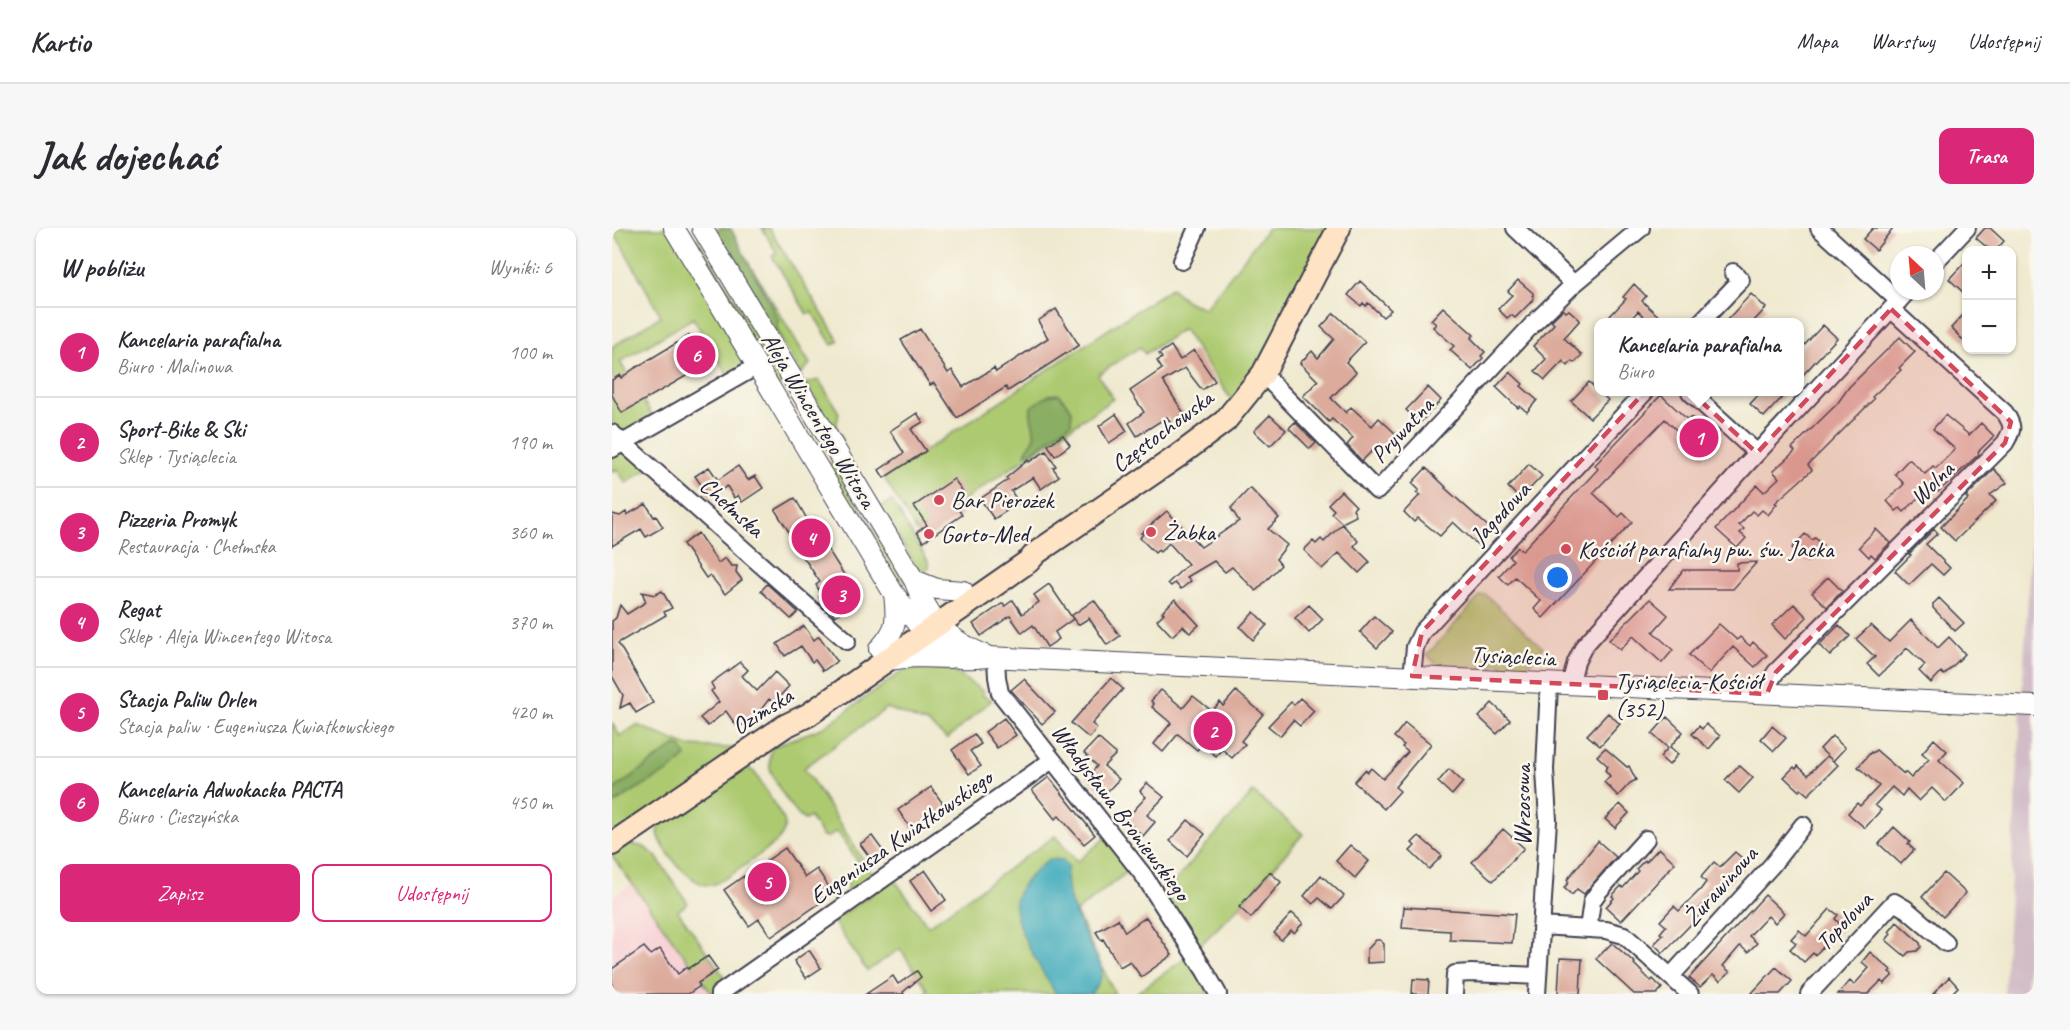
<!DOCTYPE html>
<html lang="pl">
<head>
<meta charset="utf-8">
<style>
	:root { --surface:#fff; --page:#f7f7f7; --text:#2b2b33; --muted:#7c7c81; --line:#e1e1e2; --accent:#db2777 }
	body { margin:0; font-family:Caveat,sans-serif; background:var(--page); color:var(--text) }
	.controls { position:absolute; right:18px; top:18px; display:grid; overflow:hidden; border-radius:12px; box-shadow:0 2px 4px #0004 }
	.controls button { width:54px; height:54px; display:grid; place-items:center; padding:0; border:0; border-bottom:2px solid var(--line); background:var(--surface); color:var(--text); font:30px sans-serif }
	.compass { position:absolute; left:1278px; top:18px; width:54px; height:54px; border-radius:50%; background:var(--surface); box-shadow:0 2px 4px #0004; rotate:334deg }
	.you { position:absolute; left:946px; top:350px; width:21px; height:21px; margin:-15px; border:4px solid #fff; border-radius:50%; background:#1a73e8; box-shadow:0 0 0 9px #1a73e833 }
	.badge { display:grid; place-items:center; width:39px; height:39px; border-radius:50%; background:var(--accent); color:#fff; font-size:20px; font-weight:700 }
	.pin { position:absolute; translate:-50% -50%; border:3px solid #fff; box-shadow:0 2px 6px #0006 }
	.popup { position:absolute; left:982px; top:90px; width:210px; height:78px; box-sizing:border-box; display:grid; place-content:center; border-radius:12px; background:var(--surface); filter:drop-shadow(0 2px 4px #0005); font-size:20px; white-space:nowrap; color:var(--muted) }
	.popup b { font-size:22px; color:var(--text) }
	.popup::after { content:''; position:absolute; left:50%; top:100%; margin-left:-12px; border:12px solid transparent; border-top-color:var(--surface) }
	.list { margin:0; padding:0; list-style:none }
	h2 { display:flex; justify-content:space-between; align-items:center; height:78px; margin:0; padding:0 24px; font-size:26px }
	h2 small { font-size:20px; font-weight:400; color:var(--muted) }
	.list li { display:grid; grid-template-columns:39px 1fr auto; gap:18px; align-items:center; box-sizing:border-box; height:90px; padding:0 24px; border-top:2px solid var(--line) }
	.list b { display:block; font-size:22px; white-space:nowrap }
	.list p { margin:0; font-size:20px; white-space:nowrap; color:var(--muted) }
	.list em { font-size:20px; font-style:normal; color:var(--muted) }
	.actions { display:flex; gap:12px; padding:18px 24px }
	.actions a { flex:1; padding:14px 0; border:2px solid var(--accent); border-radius:12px; text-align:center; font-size:21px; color:var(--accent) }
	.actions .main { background:var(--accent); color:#fff }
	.map { position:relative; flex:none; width:1422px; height:766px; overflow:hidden; border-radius:12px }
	header { display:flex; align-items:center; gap:36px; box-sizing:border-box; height:84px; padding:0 30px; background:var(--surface); border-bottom:2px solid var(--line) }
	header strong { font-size:28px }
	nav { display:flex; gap:33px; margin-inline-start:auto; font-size:21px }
	.intro { display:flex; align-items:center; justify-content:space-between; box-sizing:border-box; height:144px; padding:0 36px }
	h1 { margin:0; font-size:42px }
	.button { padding:15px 27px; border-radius:12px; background:var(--accent); color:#fff; font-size:21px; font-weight:700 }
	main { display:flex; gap:36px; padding:0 36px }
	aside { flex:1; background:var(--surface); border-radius:12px; box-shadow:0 2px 4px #0004 }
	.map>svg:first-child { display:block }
	.built { fill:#f7cfd3 }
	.industrial { fill:#d2bdc7 }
	.green { fill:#adca71; stroke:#687656; stroke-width:1.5 }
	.forest { fill:#8aae63; stroke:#56684f; stroke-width:1.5 }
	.water { fill:#3ba9ba; stroke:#2e667a; stroke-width:1.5 }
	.building { fill:#dcab9c }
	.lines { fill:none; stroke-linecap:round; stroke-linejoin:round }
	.minor-casing { stroke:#414051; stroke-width:20 }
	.tertiary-casing { stroke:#414051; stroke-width:22 }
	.secondary-casing { stroke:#414051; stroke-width:26 }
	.minor { stroke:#fff; stroke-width:16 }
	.tertiary { stroke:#fff; stroke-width:20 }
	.secondary { stroke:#fee4c5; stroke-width:22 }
	.marked { fill:#d1495b; fill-opacity:0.2; stroke:#d1495b; stroke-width:4.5; stroke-dasharray:12 8; stroke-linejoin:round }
	.poi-dot { fill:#d1495b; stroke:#fbf7ec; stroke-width:2 }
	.labels { text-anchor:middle; stroke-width:5; stroke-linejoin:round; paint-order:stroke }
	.street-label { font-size:24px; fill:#22223b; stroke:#fbf7ec }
	.poi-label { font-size:24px; fill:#22223b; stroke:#fbf7ec; text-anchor:start }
</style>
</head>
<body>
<header>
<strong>Kartio</strong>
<nav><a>Mapa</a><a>Warstwy</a><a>Udostępnij</a></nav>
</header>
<div class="intro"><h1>Jak dojechać</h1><a class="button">Trasa</a></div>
<main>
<aside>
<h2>W pobliżu<small>Wyniki: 6</small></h2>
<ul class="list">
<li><span class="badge">1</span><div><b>Kancelaria parafialna</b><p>Biuro · Malinowa</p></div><em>100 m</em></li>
<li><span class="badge">2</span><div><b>Sport-Bike &amp; Ski</b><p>Sklep · Tysiąclecia</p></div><em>190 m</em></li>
<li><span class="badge">3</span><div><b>Pizzeria Promyk</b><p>Restauracja · Chełmska</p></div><em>360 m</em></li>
<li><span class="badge">4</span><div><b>Regat</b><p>Sklep · Aleja Wincentego Witosa</p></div><em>370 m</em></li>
<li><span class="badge">5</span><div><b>Stacja Paliw Orlen</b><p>Stacja paliw · Eugeniusza Kwiatkowskiego</p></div><em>420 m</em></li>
<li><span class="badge">6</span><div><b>Kancelaria Adwokacka PACTA</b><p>Biuro · Cieszyńska</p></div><em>450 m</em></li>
</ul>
<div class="actions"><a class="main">Zapisz</a><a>Udostępnij</a></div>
</aside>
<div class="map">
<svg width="1422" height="766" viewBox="0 0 1422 766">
	<rect width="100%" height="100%" fill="#fbf7ec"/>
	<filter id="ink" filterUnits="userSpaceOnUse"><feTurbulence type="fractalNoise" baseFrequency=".0167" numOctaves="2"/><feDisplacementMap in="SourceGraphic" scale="12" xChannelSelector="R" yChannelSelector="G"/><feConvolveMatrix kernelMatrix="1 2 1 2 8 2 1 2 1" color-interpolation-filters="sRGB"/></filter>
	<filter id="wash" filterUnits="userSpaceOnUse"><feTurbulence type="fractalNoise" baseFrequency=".008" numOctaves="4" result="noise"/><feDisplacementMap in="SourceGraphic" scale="24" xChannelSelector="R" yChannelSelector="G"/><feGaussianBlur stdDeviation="1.35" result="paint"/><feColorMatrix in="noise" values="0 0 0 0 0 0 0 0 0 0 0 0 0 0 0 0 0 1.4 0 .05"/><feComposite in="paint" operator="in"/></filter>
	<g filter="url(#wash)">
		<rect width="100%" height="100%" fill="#efe9cf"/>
		<path class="built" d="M20 656 100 766H0V670Z"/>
		<path class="industrial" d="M1422 268V602L1414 766H1392Z"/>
		<path class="green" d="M0 0H62L145 138 119 153 81 90 8 134 45 196 11 215 38 239 14 255 5 241 0 244V119L49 88Z
			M150 0H157L227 113 220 117 200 84 195 86 160 28 165 25Z
			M656 0H727L625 180 571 101 533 126 528 119 486 147 501 171 305 304 272 250 559 60 576 74 593 80Z
			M83 11H86L174 155 165 158 81 15Z
			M140 40 198 136 189 146 129 46Z
			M207 152 227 185 224 199 231 213 229 214 194 155Z
			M217 235H221L294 354 287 359 215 237Z
			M280 273 316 333 317 340 311 344 303 337 268 279Z
			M874 367 931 420C914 438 916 444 889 442L890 436H882L881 441 826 438 815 427 868 368Z
			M318 440 341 443 372 464 369 467 380 472 335 511 317 496 275 480 192 540 263 650 234 671 236 652 248 637 225 603 216 609 210 608 198 589 193 592C183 588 159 549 158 539 157 532 158 525 160 519L212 499 288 445 295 442Z
			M0 495 8 508 25 497 76 518 138 521 134 538 143 545 172 592C174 600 171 608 164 614 152 623 111 656 98 657 80 659 47 620 46 604 45 597 50 588 52 581L0 616Z
			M641 564 691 606 627 679 581 724 547 671Z
			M499 605 524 637 464 684 503 766H312L316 762 288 721 255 743 221 693 282 651 316 698 443 608 465 634Z
			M14 615 32 619 43 627 76 675 66 683 116 754 100 766 0 628V617Z
			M575 729 597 766H523Z"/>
		<path class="forest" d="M107 0 119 1 166 91 165 99 169 111H165L103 4Z
			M447 166 460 182 459 195 422 222 413 226C414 219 421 217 422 209 424 199 417 192 419 179L437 167Z
			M64 517 69 519 74 528 59 542 23 562 0 577V565L5 559Z"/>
		<path class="water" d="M437 631 451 632 456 639C447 666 478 714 490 740 490 752 486 757 478 766H444C432 746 400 697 403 674 406 657 425 641 437 631Z"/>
		<g id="blocks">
			<path class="building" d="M1261 0H1281L1264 22 1251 11Z
				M1373 0H1378L1392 13 1384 22H1378L1364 10Z
				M1354 33V67L1337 51Z
				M906 52 921 65V72L903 90 899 87 895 90 886 81 900 67 896 63Z
				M748 53 779 82 771 89 756 75 754 78 751 75 749 78 736 67Z
				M1022 56 1034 68 1030 73 1053 94H1038L1026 83 1016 94H1004L998 88 1014 71 1011 69Z
				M1139 66 1154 80 1141 94H1113Z
				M831 79 862 107 859 110 873 124 869 128 871 130 860 142 838 122 842 118 821 99 824 96 819 92Z
				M444 81 467 117 396 163 394 159 345 190 322 155 318 157 289 112 308 101 336 145 340 142 351 159 382 140 384 144 436 110 426 93Z
				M951 81 954 84 957 82 968 92 952 110 970 127 962 135 960 133 956 138 951 133 933 152 923 143 934 131 921 118 942 96 939 93Z
				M1354 84V115L1339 100Z
				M722 85 753 114 734 134 744 144 719 170 734 185 739 179 760 198 767 190 785 207 773 221 767 216 750 233 735 217 741 210 720 191 717 194 691 168 706 153 688 135 700 123 706 130 722 111 709 99Z
				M1211 97 1225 110 1188 150V122Z
				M78 107 82 113 87 110 96 126 91 129 95 136 10 185 0 167V152L8 147 9 150 23 140Z
				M1288 109 1303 124 1287 140 1289 142 1260 169 1262 171 1196 237 1200 242 1163 275 1165 276 1156 287 1150 282 1145 287 1140 283 1127 297 1132 301 1128 305 1134 310 1125 320 1104 301 1145 257 1152 264 1167 250 1161 243 1183 223 1180 220 1225 176 1237 159Z
				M559 118 568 132 582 122 603 153 590 162 573 140 551 153 575 190 561 199 555 189 525 208 517 195 532 184 518 163 550 141 545 133 550 130 547 126Z
				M898 144 911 156 909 158 925 172 915 184 908 178 906 180 884 159Z
				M977 154 996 172 978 190 959 173Z
				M816 159 829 172 808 195 794 182Z
				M1149 164H1175L1152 189 1138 176Z
				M1049 167 1076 192 1079 189 1105 214 1091 228 1053 191 981 265 1007 289 1011 285 1020 294 931 390 922 381 929 373 903 349 896 357 887 348 901 332 897 328 906 319 910 323 986 241 983 237Z
				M305 185 311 194 299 201 314 223 272 250 267 242 292 225 278 203Z
				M504 186 515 203 497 215 487 198Z
				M658 187 674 202 658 218 642 203Z
				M1333 187 1357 207 1369 195 1382 208 1366 224 1367 226 1326 264 1319 257 1292 284 1288 280 1284 283 1275 273 1292 256 1283 246 1297 231 1313 246 1321 238 1324 240 1343 221 1321 201Z
				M683 194 704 215 698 221 677 200Z
				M451 207 458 217 443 228 436 217Z
				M434 223 444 238 441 240 447 248 429 261 421 249 399 263 407 275 382 291 368 271 396 252 394 250 416 232 417 234Z
				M917 236 930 248 908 271 896 259Z
				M126 238 136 252 143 248 151 260 130 274 126 267 122 270 115 258 98 270 83 248 97 239 106 252Z
				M814 240 834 259 833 260 880 302 866 317 841 294 828 308 806 290 802 294 792 284 808 267 804 265 807 262 800 255Z
				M1382 241 1395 255 1378 267 1384 273 1343 313 1329 299 1356 271 1354 269Z
				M342 251 352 265 341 273 350 287 311 314 305 304 315 297 302 278Z
				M638 260 667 290 656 301 675 317 664 331 669 337 644 363 620 339 613 344 602 333 575 349 579 353 569 361 563 355 559 358 556 355 576 336 557 315 548 324 546 322 543 325 528 310 531 306 529 305 555 283 589 319 627 293 619 280Z
				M729 263 744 278 741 281 744 288 730 295 719 285 722 282 716 276Z
				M183 270 199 298 204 295 213 310 210 312 234 350 235 349 247 366 246 373 223 388 207 369 210 367 204 357 208 354 188 324 197 314 190 306 182 312 163 282Z
				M34 276 42 289 44 288 51 299 34 309 29 301 0 318V286L8 288 14 284 15 287Z
				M730 296 746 313 742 318 758 334 747 345 727 325 710 341 692 322 701 313 704 316 709 311 712 314Z
				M1264 301 1278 315 1263 330 1259 326 1257 329 1247 319Z
				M1322 301 1326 305 1314 316 1338 340 1331 347 1319 336 1297 357 1283 343 1299 327 1297 326Z
				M86 305 106 335 113 330 119 338H125L124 344 130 352 113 366 98 347 94 350 71 316Z
				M1193 306 1200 312 1203 310 1211 317 1196 334 1180 320Z
				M1145 334 1121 361H1057L1071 342H1125V335Z
				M1216 349 1230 363 1215 379 1200 365Z
				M155 356 186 384 179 391 149 363Z
				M437 356 461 391 443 404 447 411 435 419 421 397 410 405 398 388 369 408 361 396 391 375 393 378 401 372 410 386 427 374 422 367Z
				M50 363 60 380 52 384 54 387 6 415 41 475 24 485 18 475 8 480 11 467 0 448V393L4 390 8 377 15 386 34 374 30 364 43 367Z
				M1327 370 1352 395 1343 403 1321 380V376Z
				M563 371 587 397 578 405 571 398 560 408 545 392 552 385 550 384Z
				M1038 371 1056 387 1041 404 1061 422 1050 435 1021 408 1008 422 997 412Z
				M482 372 508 408 495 417 477 390 466 397 459 388Z
				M1182 376 1195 389 1173 411 1160 397Z
				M697 377 711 391 697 405 683 390Z
				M642 384 655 397 641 412 628 399Z
				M762 388 780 404 765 420 748 404Z
				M1299 392 1326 420 1337 409 1353 426 1332 447 1329 444 1319 455 1307 443 1313 437 1295 420 1267 448 1255 436 1263 429 1244 411 1259 397 1277 414Z
				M1107 396 1125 412 1128 409 1138 418 1141 414 1155 427 1143 439 1121 419 1097 445 1077 427Z
				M1227 397 1238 408 1218 428 1207 417Z
				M192 398 202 412 207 408 225 433 211 443 203 432 200 434 189 418 173 428 165 416Z
				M128 434 136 442 130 448 145 463 163 444 177 458 162 475 157 471 145 487 126 500 114 483 96 498 88 490 107 474 99 463 102 461 99 455Z
				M499 450 511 461 480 496 485 500 477 510 459 495Z
				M412 451 443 484 430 496 399 462Z
				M549 462 571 480 581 468 600 483 608 474 611 478 624 463 651 486 629 513 633 516 620 530 610 521 604 528 590 517 585 522 566 506 551 524 542 516 559 495 540 479 542 476 539 473Z
				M688 470 702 483 688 498 681 492 668 508 656 498 679 474 682 477Z
				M880 475 898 492 885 506 867 489Z
				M996 485 1008 496 988 518 975 507Z
				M1055 489 1071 504 1058 519 1066 526 1057 537 1048 529 1056 520 1040 506Z
				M392 490 404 507 385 520 373 504Z
				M793 495 819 516 783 559 788 563 772 581 742 554 753 542 756 544 759 540 771 551 796 524 790 519 792 517 782 509Z
				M1094 496 1108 508 1097 521 1080 506 1087 498 1090 501Z
				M1160 498 1174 510 1162 523 1149 511Z
				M362 506 369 516 358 523 369 538 357 546 340 522Z
				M1220 508 1233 520 1221 533 1208 521Z
				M486 510 504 526 492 538 507 551 493 566 475 550 485 538 472 525Z
				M1322 511 1335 523 1327 532 1352 555 1334 574 1320 560 1307 573 1295 561 1290 568 1280 559 1263 577 1269 582 1253 600 1239 588 1236 585 1245 575 1248 578 1267 558 1246 539 1259 524 1260 525 1264 522 1292 546 1293 544 1299 550 1317 531 1310 525Z
				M993 520 1015 539 1017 538 1024 552 1018 555 1006 568 992 554 998 548 993 542 996 538 985 528Z
				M1215 528 1226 537 1196 567 1189 561 1187 563 1172 549 1182 539 1184 541 1186 538 1196 547Z
				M1127 537 1141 550 1127 565 1113 552Z
				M837 541 851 554 840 567 826 554Z
				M437 549 483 607 472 616 447 588 443 591 420 562Z
				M535 555 552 569 535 587 543 594 531 608 513 592 534 569 528 563Z
				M319 559 334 580 301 604 286 582Z
				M1008 576 1017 585 1003 600 993 591Z
				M576 592 593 606 575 628 558 613Z
				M1282 599 1298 614 1296 616 1302 622 1289 636 1267 616Z
				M891 601 912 620 881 653 860 634Z
				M260 608 271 623 259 631 248 616Z
				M807 608 830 628 817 641 798 623 803 618 800 615Z
				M986 613 1004 629 972 666 965 661 960 667 952 660 957 654 955 652Z
				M738 617 757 633 743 650 724 633Z
				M173 620 193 649 205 641 219 662 209 669 208 675 159 709 147 691 137 698 112 662 132 648 148 672 170 658 153 634Z
				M1047 620 1063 635 1009 693 994 679 1002 670 1000 668 1009 658 1011 660 1026 643 1024 641 1033 632 1034 634Z
				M1123 624 1136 635 1101 672 1098 669 1083 686 1086 689 1051 725 1042 716 1051 707 1048 705 1054 698 1048 693 1062 678 1067 683 1089 661 1094 654 1089 649 1102 634 1108 639Z
				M313 642 334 672 319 683 298 653Z
				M658 644 669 654 639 690 627 679Z
				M1332 645 1354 665 1331 689 1310 669Z
				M709 647 732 668 720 681 707 670 701 676 692 668Z
				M1153 667 1172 685 1163 695 1156 688 1137 708 1145 715 1136 724 1128 718 1111 738 1118 744 1108 753 1101 747 1088 759 1077 750Z
				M792 679 903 686 900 715 838 712V703L790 700Z
				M1218 681 1226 687 1223 691 1231 699 1203 727 1201 725 1192 734 1178 721 1184 715 1179 711 1187 702 1194 708Z
				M680 685 691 695 682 705 679 702 669 712 662 705Z
				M534 689 560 727 529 749 518 733 508 739 491 711 489 712 484 704 506 691 513 704Z
				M1285 694 1308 715 1309 719 1305 723 1297 724 1293 728 1274 712 1279 706 1277 704Z
				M764 712H768L772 716V734L755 735V722Z
				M1000 715 1023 735 1022 736 1039 753 1041 751 1050 760 1045 766H1022L984 731Z
				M32 719 39 727 48 721 66 746 75 739 76 741 96 728 106 742 86 755 88 758 76 766H0V741Z
				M197 722 209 740 194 750 182 733Z
				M1258 724 1279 742 1277 744 1281 747 1272 756 1269 753 1256 766H1226L1238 753 1242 757 1257 740 1250 734Z
				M948 730 970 731 968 766H946Z
				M1164 739 1180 753 1168 766H1139Z
				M305 743 309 749 291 764 292 766H254L281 748 286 756Z
				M1337 749 1346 759 1339 766H1321Z
				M801 751 817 752 816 766H800Z"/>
		</g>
	</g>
	<g filter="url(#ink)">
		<use href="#blocks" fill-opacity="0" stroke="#414051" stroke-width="1.5"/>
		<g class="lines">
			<g class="minor-casing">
				<path id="minor" d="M903 0 962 56
					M1207 0 1287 73
					M570 33 585 0
					M1323 34 1355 0
					M1089 94 1129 52 1121 44
					M651 146 765 263 921 96 962 56 1029 0
					M1078 164 1145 225
					M0 205 235 413
					M0 221 145 138
					M384 430 385 449 388 465 532 648 593 743 606 766
					M800 448 803 419 810 404 1033 164
					M958 457 964 434 972 418 1133 238 1296 63
					M1155 466 1158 453 1164 444 1393 215C1401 201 1402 199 1393 185L1279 81
					M929 698 994 702 1012 707 1078 766
					M976 701 980 673 987 663 1034 611
					M1059 748 1160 637 1191 597
					M107 766 440 532
					M842 766 843 746 859 745 926 748
					M925 766 936 592 933 542 937 456
					M1197 766 1282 674 1294 681 1334 715"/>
			</g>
			<g class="tertiary-casing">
				<path id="tertiary" d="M62 0 282 366 324 420C341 433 357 431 377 429L1422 478
					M90 0 302 352C318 393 334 411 375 428
					M302 352 325 361 351 363
					M267 421C286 400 285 393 282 366
					M275 432 302 429 339 430"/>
			</g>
			<g class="secondary-casing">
				<path id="secondary" d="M0 616 173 498 196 487 417 333 424 325 566 228 613 193 651 146 727 0"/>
			</g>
			<use href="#minor" class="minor"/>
			<use href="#tertiary" class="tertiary"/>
			<use href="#secondary" class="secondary"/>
		</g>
	</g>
	<path class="marked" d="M1279 81 1399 194 1393 215 1164 444 1155 466 800 448 810 404 1054 141 1145 225Z"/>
	<g class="poi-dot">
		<circle cx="327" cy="272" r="6"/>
		<circle cx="539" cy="304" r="6"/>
		<circle cx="317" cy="306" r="6"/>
		<circle cx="954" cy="321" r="6"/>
		<rect x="985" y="461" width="12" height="12" rx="3"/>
	</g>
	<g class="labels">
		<g class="street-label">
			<text transform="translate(207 192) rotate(59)" y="8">Aleja Wincentego Witosa</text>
			<text transform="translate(790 202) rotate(-47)" y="8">Prywatna</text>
			<text transform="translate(550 203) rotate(-37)" y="8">Częstochowska</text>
			<text transform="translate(1320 255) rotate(-45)" y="8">Wolna</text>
			<text transform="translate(120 279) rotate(42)" y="8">Chełmska</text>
			<text transform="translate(888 285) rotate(-47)" y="8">Jagodowa</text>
			<text transform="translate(901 428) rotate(3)" y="8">Tysiąclecia</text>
			<text transform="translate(150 483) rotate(-32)" y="8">Ozimska</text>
			<text transform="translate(910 577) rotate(-90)" y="8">Wrzosowa</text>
			<text transform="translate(509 584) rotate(53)" y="8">Władysława Broniewskiego</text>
			<text transform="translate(289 609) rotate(-35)" y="8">Eugeniusza Kwiatkowskiego</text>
			<text transform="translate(1108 658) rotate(-48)" y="8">Żurawinowa</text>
			<text transform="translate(1232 693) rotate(-47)" y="8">Topolowa</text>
		</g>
		<g class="poi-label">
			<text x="339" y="280">Bar Pierożek</text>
			<text x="551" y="312">Żabka</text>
			<text x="329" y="314">Gorto-Med</text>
			<text x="966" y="329">Kościół parafialny pw. św. Jacka</text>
			<text x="1003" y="461">Tysiąclecia-Kościół<tspan x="1003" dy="28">(352)</tspan></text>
		</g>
	</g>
</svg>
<div class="controls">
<button>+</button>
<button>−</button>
</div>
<svg class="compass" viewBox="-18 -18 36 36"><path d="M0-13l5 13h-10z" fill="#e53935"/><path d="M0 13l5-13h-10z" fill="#7c7c81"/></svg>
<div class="you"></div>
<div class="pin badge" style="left:1087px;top:210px">1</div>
<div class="popup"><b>Kancelaria parafialna</b>Biuro</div>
<div class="pin badge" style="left:601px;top:503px">2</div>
<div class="pin badge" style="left:229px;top:367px">3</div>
<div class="pin badge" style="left:199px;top:310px">4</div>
<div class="pin badge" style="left:155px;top:654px">5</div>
<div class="pin badge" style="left:84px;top:127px">6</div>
</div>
</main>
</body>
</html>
